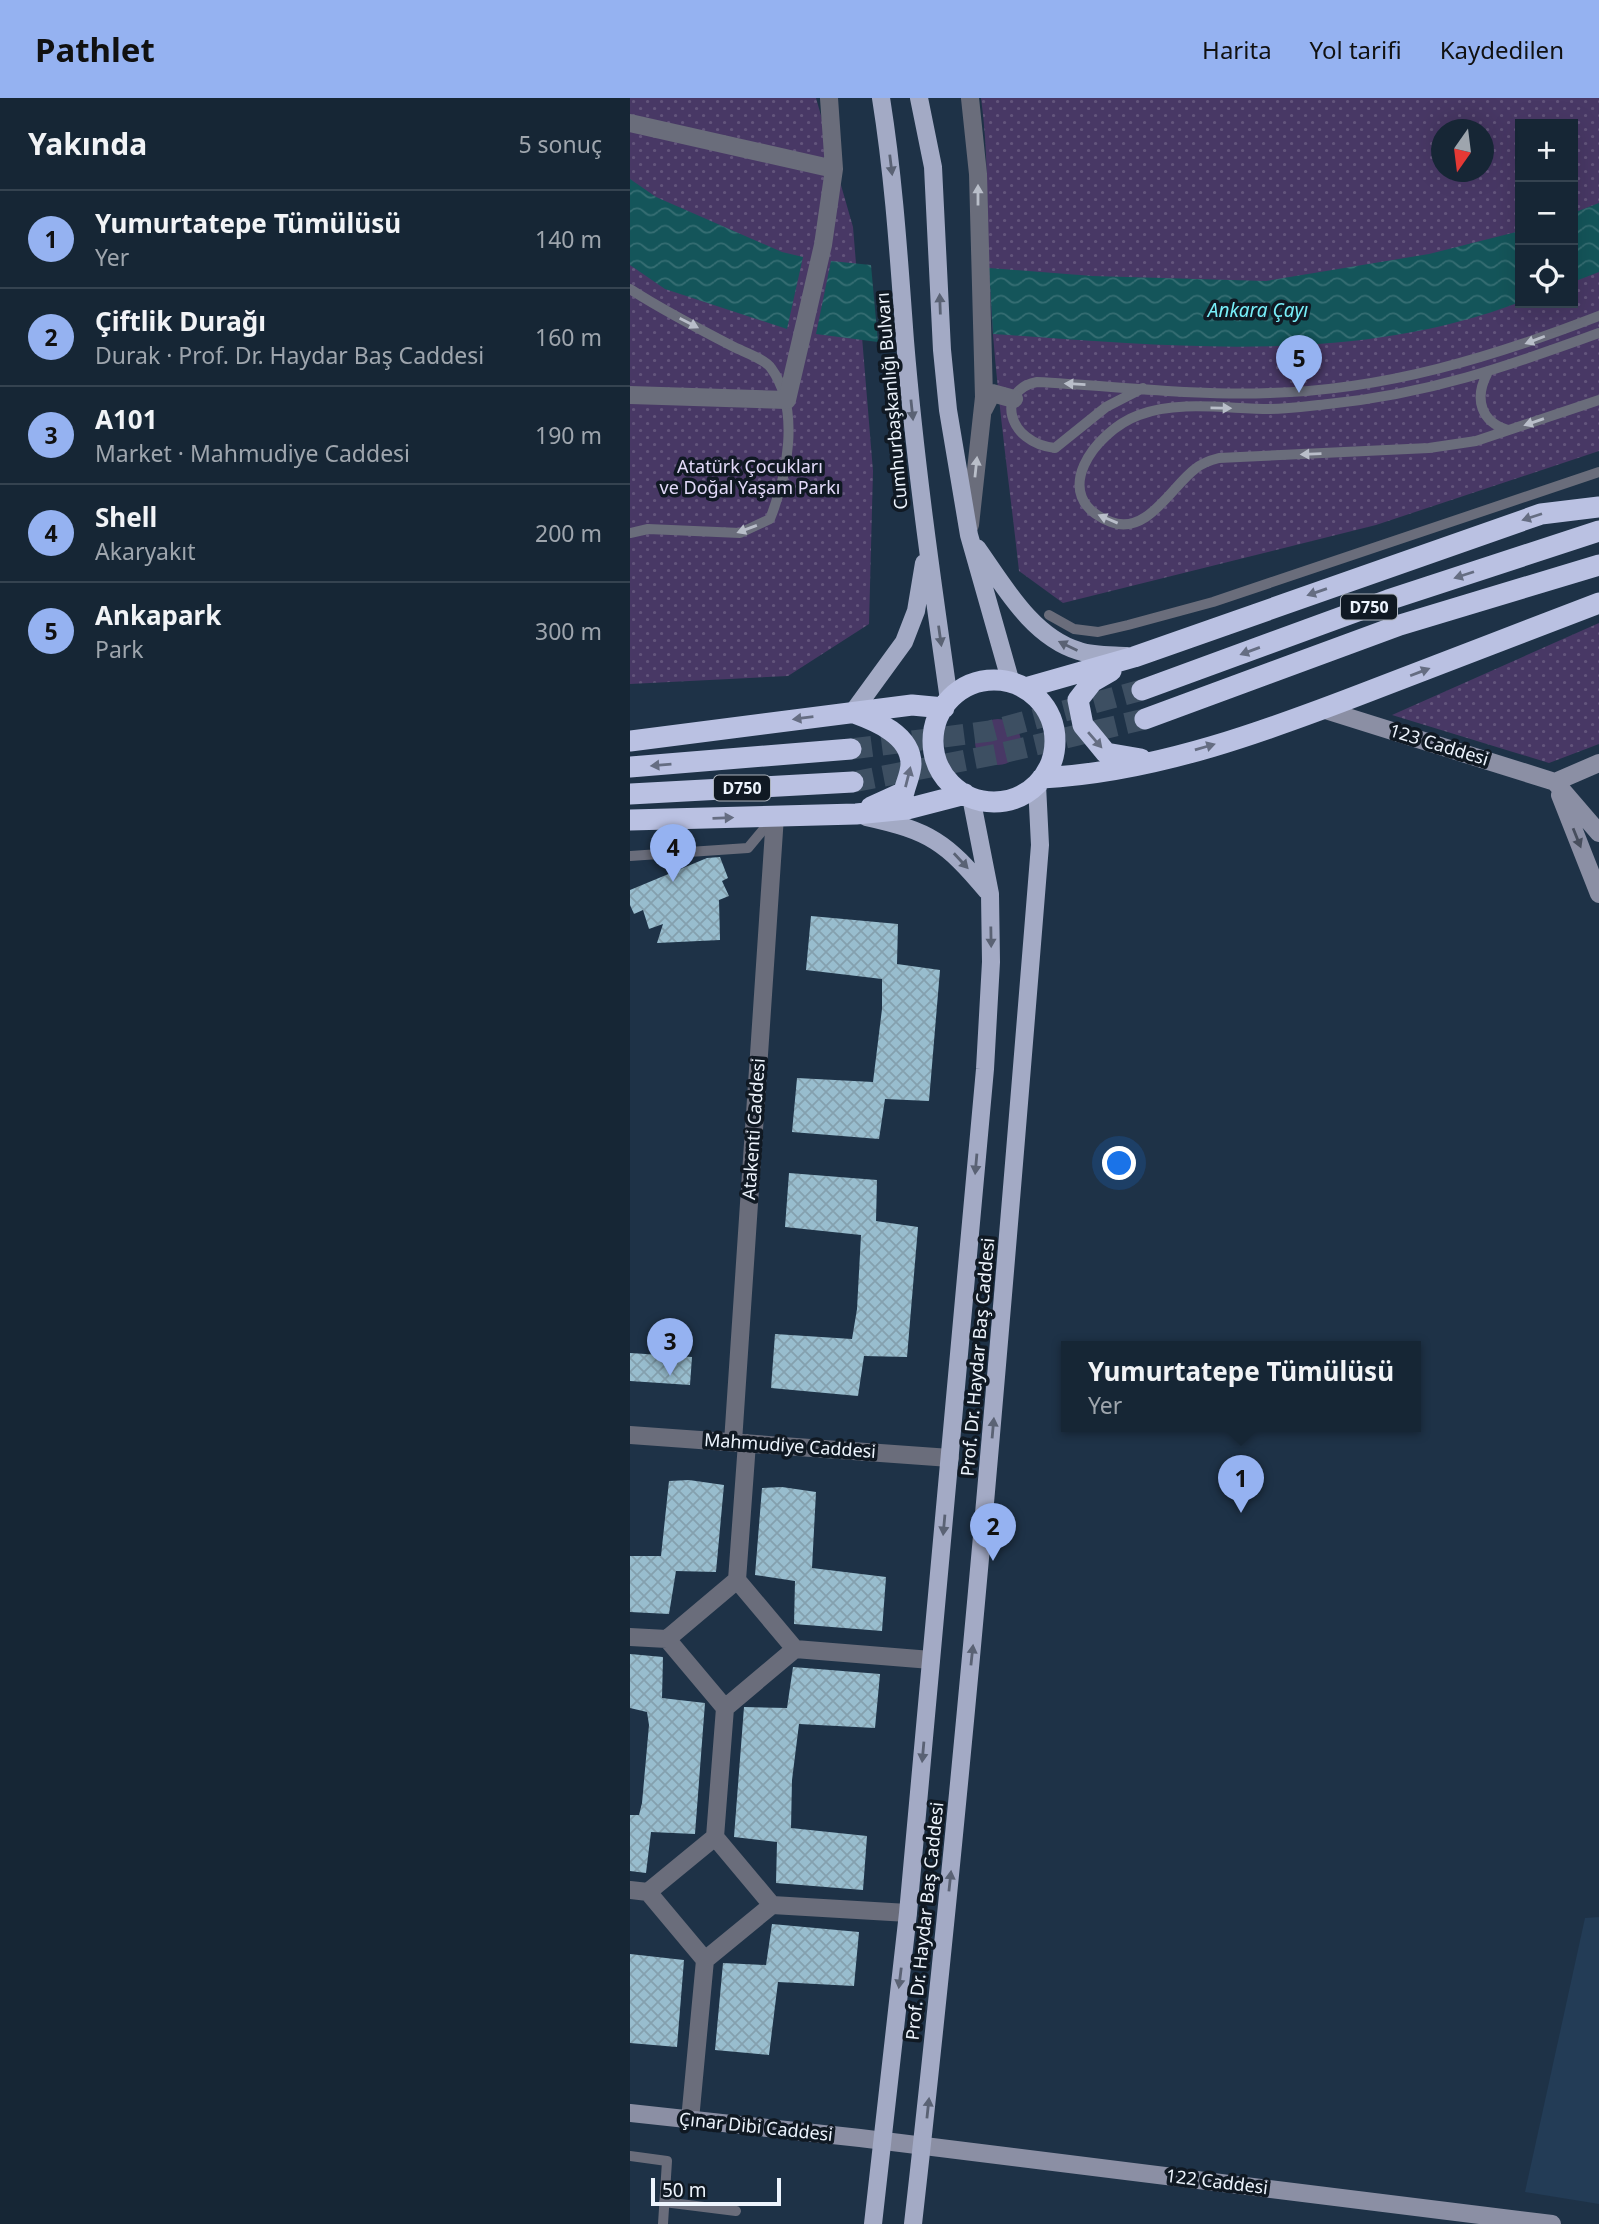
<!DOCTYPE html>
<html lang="tr">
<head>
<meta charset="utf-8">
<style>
	:root { --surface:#162635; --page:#233241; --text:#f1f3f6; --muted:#9ea5ad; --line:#354350; --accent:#95b2f1 }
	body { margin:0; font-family:"Noto Sans",sans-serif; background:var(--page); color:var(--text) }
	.controls { position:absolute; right:21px; top:21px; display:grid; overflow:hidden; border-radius:0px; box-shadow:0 7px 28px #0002 }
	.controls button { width:63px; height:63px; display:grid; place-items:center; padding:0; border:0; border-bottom:2px solid var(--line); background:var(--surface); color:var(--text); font:35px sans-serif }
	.compass { position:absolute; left:801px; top:21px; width:63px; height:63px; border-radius:50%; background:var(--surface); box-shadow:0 7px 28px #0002; rotate:194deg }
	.scale { position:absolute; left:21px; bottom:18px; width:130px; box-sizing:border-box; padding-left:7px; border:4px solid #edf4fd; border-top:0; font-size:19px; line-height:24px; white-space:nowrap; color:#edf4fd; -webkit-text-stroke:5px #101923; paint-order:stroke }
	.you { position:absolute; left:490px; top:1066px; width:24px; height:24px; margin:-18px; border:5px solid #fff; border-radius:50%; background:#1a73e8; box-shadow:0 0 0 10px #1a73e833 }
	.badge { display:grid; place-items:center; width:46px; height:46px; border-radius:50%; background:var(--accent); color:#111; font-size:23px; font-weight:700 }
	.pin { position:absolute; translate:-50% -58px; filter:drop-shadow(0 2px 4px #0008) }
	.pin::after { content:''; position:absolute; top:37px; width:24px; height:21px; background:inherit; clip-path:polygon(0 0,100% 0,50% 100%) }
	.popup { position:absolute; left:431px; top:1243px; width:360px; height:91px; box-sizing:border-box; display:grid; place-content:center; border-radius:0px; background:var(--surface); filter:drop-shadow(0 2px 5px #0005); font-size:23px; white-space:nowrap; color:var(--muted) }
	.popup b { font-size:26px; color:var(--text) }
	.popup::after { content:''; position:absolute; left:50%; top:100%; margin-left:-14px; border:14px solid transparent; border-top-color:var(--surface) }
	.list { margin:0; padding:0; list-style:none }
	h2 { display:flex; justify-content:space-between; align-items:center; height:91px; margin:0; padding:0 28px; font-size:30px }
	h2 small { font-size:23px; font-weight:400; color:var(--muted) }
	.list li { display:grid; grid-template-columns:46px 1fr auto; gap:21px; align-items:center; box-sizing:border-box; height:98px; padding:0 28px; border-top:2px solid var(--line) }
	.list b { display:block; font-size:26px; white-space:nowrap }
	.list p { margin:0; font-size:23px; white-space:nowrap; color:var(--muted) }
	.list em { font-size:23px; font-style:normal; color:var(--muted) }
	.icon { flex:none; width:38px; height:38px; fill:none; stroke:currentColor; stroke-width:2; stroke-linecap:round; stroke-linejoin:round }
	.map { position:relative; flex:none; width:969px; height:2126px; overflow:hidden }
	header { display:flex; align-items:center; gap:42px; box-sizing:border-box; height:98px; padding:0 35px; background:var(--accent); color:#111 }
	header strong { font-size:33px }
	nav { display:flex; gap:38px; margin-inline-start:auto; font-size:24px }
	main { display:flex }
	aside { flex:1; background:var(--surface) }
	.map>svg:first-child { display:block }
	.built { fill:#233c56 }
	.grass { fill:#483865 }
	.park { fill:url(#park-dots); fill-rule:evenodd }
	.water { fill:url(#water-waves) }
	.building { fill:url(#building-cross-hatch) }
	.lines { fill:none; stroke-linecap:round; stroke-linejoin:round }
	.highway-tunnel { stroke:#3d4f62; stroke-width:21; stroke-dasharray:21 10; stroke-linecap:butt }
	.lane { stroke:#6a6d7b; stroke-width:10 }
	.street { stroke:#6a6d7b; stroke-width:18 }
	.secondary { stroke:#8b8fa4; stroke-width:18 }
	.primary { stroke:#a3aac5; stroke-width:18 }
	.highway { stroke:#bac1e2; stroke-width:21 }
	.oneway { fill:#5a6274 }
	.oneway2 { fill:#b9bec9 }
	.oneway3 { fill:#656d82 }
	.oneway4 { fill:#474e5d }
	.labels { text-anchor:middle; stroke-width:7; stroke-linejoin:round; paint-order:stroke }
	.shield { fill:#101923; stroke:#abb2bc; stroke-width:2 }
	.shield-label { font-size:16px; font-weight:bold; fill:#edf4fd }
	.street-label { font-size:18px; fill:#edf4fd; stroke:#101923 }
	.park-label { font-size:18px; fill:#e3daf9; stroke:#101923 }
	.water-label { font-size:19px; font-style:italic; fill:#78eff9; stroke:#101923 }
</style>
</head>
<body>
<header>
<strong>Pathlet</strong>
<nav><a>Harita</a><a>Yol tarifi</a><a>Kaydedilen</a></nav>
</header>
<main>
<aside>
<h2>Yakında<small>5 sonuç</small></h2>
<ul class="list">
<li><span class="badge">1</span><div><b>Yumurtatepe Tümülüsü</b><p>Yer</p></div><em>140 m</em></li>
<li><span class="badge">2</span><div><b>Çiftlik Durağı</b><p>Durak · Prof. Dr. Haydar Baş Caddesi</p></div><em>160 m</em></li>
<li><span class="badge">3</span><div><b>A101</b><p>Market · Mahmudiye Caddesi</p></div><em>190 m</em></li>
<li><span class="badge">4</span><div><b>Shell</b><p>Akaryakıt</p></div><em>200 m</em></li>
<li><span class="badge">5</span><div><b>Ankapark</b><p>Park</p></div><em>300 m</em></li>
</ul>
</aside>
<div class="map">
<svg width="969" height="2126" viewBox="0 0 969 2126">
	<defs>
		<pattern id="park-dots" width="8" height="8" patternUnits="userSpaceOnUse" patternTransform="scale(1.75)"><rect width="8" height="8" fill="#483865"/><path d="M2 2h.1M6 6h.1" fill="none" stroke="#63557c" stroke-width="1.8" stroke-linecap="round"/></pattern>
		<pattern id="water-waves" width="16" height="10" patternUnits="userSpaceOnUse" patternTransform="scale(1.75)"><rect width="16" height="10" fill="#14555a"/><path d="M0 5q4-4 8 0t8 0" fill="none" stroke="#366e73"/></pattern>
		<pattern id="building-cross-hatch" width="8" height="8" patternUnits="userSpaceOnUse" patternTransform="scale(1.75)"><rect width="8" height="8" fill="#98bdce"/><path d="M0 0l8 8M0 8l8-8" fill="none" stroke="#84a0ae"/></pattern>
	</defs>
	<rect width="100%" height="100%" fill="#1e3247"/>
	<path class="built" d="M969 1819V2106L895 2094 955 1820Z"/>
	<path class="grass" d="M345 644a23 23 0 1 1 46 0a23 23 0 1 1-46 0Z"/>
	<path class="park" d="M0 0H186L223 129 243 373 239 526 158 578 0 586Z
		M351 0H969V353L746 427 433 505 389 473C378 373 363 272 359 171 356 113 359 57 351 0ZM890 26H943V205H890ZM811 32H853V74H811Z
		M969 525V646L919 665 762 617Z"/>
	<path class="water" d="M0 81 26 99 152 154 173 159 157 231 35 191 0 167Z
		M969 105V174L943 184V115Z
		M890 133V204C723 268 538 248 363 236L359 170 462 178 636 183 799 156Z
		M201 163 241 167 248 244 186 236Z"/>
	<path class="building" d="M90 759 98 780 92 783 99 798 89 802 90 842 27 845 33 826 19 831 13 812 4 816 0 807V792L77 760Z
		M181 818 268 826 267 866 310 872 299 1003 255 1001 249 1041 162 1034 167 980 243 984 252 911V881L176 872Z
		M159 1075 247 1082 246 1123 288 1129 277 1259 234 1258 228 1298 141 1290 145 1236 222 1241 227 1211 231 1137 155 1129Z
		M0 1255 62 1259 60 1287 0 1283Z
		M59 1382 94 1387 86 1474 46 1473 39 1516 0 1514V1458H31L39 1383Z
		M152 1389 186 1394 182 1470 256 1479 252 1533 164 1526 165 1483 125 1477 132 1390Z
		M0 1556 33 1559 32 1600 75 1605 65 1736 21 1734 16 1775 0 1773V1717H9L12 1705 19 1627 17 1614 0 1610Z
		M163 1569 250 1576 245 1630 169 1626 162 1682 161 1730 237 1738 233 1792 146 1785 147 1744 104 1739 114 1609 157 1610Z
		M142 1826 229 1834 224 1888 148 1884 139 1957 85 1952 93 1865 136 1867Z
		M0 1856 54 1862 47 1949 0 1945Z"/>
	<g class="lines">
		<path class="highway-tunnel" d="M221 651 360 633 512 592
			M223 684 368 656 515 621"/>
		<path class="lane" d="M0 191C34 213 69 231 104 249 114 254 135 261 141 270 171 311 157 378 140 421L110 435 18 431 0 435
			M969 235C876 269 798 296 698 306 679 308 660 311 640 311 598 311 549 302 509 317 465 333 416 399 481 424 517 438 542 388 565 371 572 365 581 362 589 360L799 350 846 343 969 302
			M857 276C844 301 851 324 878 332
			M513 290 476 309 425 350C377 345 365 292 407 284 485 288 563 298 640 295 755 292 863 259 969 218
			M419 517 444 531 468 534 498 527 583 504 969 374
			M0 758 118 750 143 720
			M0 2058 37 2063 33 2126
			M34 2104 106 2113"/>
		<path class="street" d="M340 0 348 76 354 299 340 427
			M0 25 204 71
			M0 297 157 302 193 147 204 71 199 0
			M354 311 362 295 384 301
			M0 1337 320 1360
			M103 1344 145 718
			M117 1345 107 1482 165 1551 95 1610 85 1739 142 1807
			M0 1539 37 1541
			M165 1551 301 1562
			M95 1610 37 1541 107 1482
			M0 1792 18 1794 75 1862
			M18 1794 85 1739
			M60 2022 75 1862 142 1807 278 1815"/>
		<path class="secondary" d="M692 611 925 684 969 735
			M925 684 969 665
			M930 697 969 796
			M0 2015 230 2040 922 2126"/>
		<path class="primary" d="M251 0C264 81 269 162 275 243 285 364 302 483 319 602
			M289 0 303 69 312 252 318 312 339 437 381 585
			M347 450C374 488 402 539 449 553 463 558 482 557 497 558
			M223 614 274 544 286 513 294 465
			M236 719C300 733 316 744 357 793
			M243 2126 278 1815 355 971 361 864 360 796 341 699
			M283 2126C335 1667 373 1207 410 747L407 687"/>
		<path class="highway" d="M481 573 462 584 448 602 453 627 476 655 511 661
			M303 643a61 61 0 1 1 122 0a61 61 0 1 1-122 0Z
			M395 590 504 559 911 416 969 409
			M512 592 758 502 969 433
			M224 615C246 623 281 637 281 666 281 675 276 685 274 694L241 709
			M515 621 770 527 969 467
			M0 643 282 607 314 610
			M0 669 221 651
			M412 680C527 674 639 632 745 591 820 562 894 534 969 505
			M0 696 223 684
			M0 722 226 716 277 711 335 696"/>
	</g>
	<defs><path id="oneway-solid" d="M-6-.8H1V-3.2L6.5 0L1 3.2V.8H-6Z" transform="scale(1.75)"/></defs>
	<g class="oneway">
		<use href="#oneway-solid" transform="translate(261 67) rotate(83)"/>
		<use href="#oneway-solid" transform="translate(310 206) rotate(-92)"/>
		<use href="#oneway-solid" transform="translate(282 312) rotate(84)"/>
		<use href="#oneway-solid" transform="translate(310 538) rotate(82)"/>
		<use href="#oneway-solid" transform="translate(438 548) rotate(-154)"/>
		<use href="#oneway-solid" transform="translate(331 763) rotate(47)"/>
		<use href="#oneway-solid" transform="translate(361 839) rotate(89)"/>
		<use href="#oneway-solid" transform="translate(346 1066) rotate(95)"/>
		<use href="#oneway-solid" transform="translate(363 1330) rotate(-85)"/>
		<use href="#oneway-solid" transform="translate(314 1427) rotate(95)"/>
		<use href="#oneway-solid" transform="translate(342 1557) rotate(-84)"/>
		<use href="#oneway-solid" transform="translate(293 1654) rotate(95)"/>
		<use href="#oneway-solid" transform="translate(320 1783) rotate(-84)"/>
		<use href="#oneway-solid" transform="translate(270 1880) rotate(97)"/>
		<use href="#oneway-solid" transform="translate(298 2010) rotate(-84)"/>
	</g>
	<g class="oneway2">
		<use href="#oneway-solid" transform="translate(348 97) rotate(-90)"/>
		<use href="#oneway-solid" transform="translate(59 225) rotate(27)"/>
		<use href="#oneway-solid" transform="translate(905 242) rotate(159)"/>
		<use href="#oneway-solid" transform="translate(445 286) rotate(-177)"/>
		<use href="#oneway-solid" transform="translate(591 310) rotate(1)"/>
		<use href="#oneway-solid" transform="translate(904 324) rotate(161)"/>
		<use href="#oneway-solid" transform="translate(681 356) rotate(178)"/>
		<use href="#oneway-solid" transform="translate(346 369) rotate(-84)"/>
		<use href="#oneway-solid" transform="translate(478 421) rotate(-157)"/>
		<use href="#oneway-solid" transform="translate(117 431) rotate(160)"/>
	</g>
	<g class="oneway3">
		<use href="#oneway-solid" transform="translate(902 419) rotate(162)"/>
		<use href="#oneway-solid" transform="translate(834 477) rotate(162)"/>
		<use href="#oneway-solid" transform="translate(687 494) rotate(161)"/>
		<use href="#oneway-solid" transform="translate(620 553) rotate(160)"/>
		<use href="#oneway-solid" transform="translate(790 574) rotate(-21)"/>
		<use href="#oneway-solid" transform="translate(173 620) rotate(173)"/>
		<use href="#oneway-solid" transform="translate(465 642) rotate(49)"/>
		<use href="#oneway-solid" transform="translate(575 649) rotate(-16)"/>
		<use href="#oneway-solid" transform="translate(31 667) rotate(175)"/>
		<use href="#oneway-solid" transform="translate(278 679) rotate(-76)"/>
		<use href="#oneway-solid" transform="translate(93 720) rotate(-2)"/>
	</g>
	<use class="oneway4" href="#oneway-solid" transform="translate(947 740) rotate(68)"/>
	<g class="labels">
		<g class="shield">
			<rect x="711" y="496.5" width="56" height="25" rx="5"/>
			<rect x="84" y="677.5" width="56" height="25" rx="5"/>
		</g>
		<g class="shield-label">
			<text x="739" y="515">D750</text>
			<text x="112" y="696">D750</text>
		</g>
		<g class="street-label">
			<text transform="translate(262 303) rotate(-95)" y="6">Cumhurbaşkanlığı Bulvarı</text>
			<text transform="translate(809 647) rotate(17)" y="6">123 Caddesi</text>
			<text transform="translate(124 1031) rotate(-86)" y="6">Atakenti Caddesi</text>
			<text transform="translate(348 1259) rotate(-85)" y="6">Prof. Dr. Haydar Baş Caddesi</text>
			<text transform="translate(160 1348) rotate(4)" y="6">Mahmudiye Caddesi</text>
			<text transform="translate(295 1823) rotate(-84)" y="6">Prof. Dr. Haydar Baş Caddesi</text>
			<text transform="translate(126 2029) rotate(6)" y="6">Çınar Dibi Caddesi</text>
			<text transform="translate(587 2084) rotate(7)" y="6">122 Caddesi</text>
		</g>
		<g class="park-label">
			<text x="120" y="375">Atatürk Çocukları<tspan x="120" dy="21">ve Doğal Yaşam Parkı</tspan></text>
		</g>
		<g class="water-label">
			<text x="628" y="219">Ankara Çayı</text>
		</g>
	</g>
</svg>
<div class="controls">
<button>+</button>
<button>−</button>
<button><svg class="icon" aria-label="locate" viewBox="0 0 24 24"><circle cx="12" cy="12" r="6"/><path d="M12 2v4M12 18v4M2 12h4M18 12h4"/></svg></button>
</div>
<svg class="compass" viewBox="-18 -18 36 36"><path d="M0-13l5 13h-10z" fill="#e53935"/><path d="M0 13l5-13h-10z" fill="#9ea5ad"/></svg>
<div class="scale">50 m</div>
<div class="you"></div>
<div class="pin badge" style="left:611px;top:1415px">1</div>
<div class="popup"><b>Yumurtatepe Tümülüsü</b>Yer</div>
<div class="pin badge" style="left:363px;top:1463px">2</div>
<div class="pin badge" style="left:40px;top:1278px">3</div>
<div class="pin badge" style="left:43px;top:784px">4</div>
<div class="pin badge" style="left:669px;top:295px">5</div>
</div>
</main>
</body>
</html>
